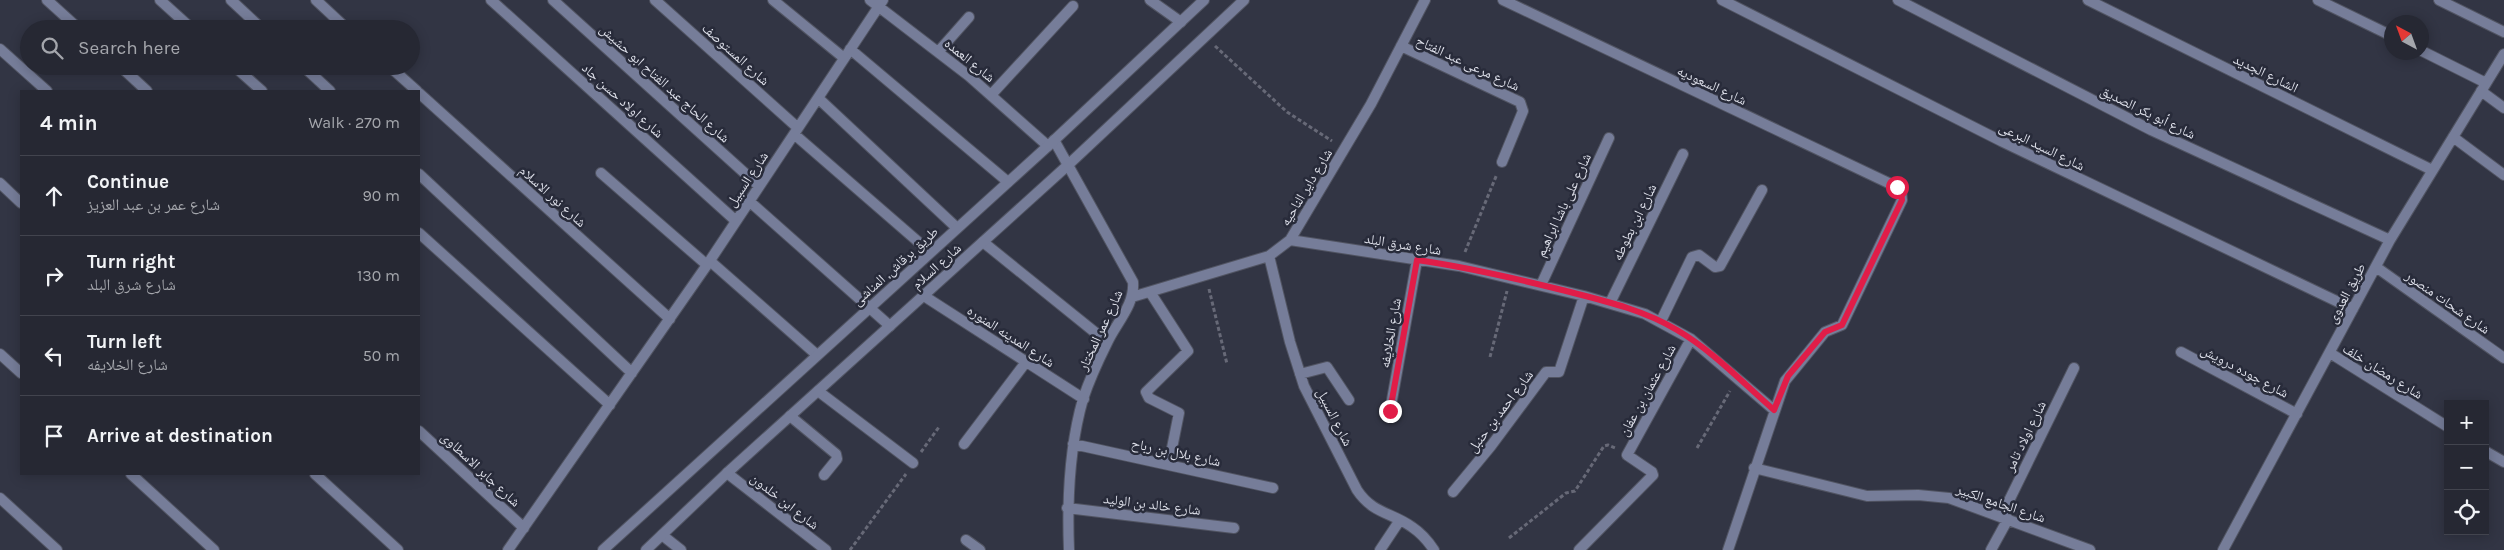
<!DOCTYPE html>
<html lang="en">
<head>
<meta charset="utf-8">
<style>
	:root { --surface:#262833; --page:#2e303b; --text:#f1f3f6; --muted:#a4a6ac; --line:#42444e }
	body { margin:0; font-family:Karla,"Noto Naskh Arabic",sans-serif; background:var(--page); color:var(--text) }
	.controls { position:absolute; right:15px; bottom:15px; display:grid; overflow:hidden; border-radius:0px; box-shadow:0 2px 12px #0003 }
	.controls button { width:45px; height:45px; display:grid; place-items:center; padding:0; border:0; border-bottom:1px solid var(--line); background:var(--surface); color:var(--text); font:25px sans-serif }
	.compass { position:absolute; left:2384px; top:15px; width:45px; height:45px; border-radius:50%; background:var(--surface); box-shadow:0 2px 12px #0003; rotate:319deg }
	.stop { position:absolute; width:15px; height:15px; margin:-11px; border:4px solid #e11d48; border-radius:50%; background:#fff }
	.stop.end { background:#e11d48; border-color:#fff; box-shadow:0 1px 5px #0008 }
	.list { margin:0; padding:0; list-style:none }
	h2 { display:flex; justify-content:space-between; align-items:center; height:65px; margin:0; padding:0 20px; font-size:21px }
	h2 small { font-size:16px; font-weight:400; color:var(--muted) }
	.list li { display:grid; grid-template-columns:32px 1fr auto; gap:15px; align-items:center; box-sizing:border-box; height:80px; padding:0 20px; border-top:1px solid var(--line) }
	.list b { display:block; font-size:19px; white-space:nowrap }
	.list p { margin:0; font-size:16px; white-space:nowrap; color:var(--muted) }
	.list em { font-size:16px; font-style:normal; color:var(--muted) }
	.icon { flex:none; width:28px; height:28px; fill:none; stroke:currentColor; stroke-width:2; stroke-linecap:round; stroke-linejoin:round }
	.map { position:relative; flex:none; width:2504px; height:550px; overflow:hidden }
	.search { position:absolute; background:var(--surface); box-shadow:0 2px 12px #0003; left:20px; top:20px; width:400px; height:55px; display:flex; align-items:center; gap:12px; box-sizing:border-box; padding:0 18px; border-radius:28px; color:var(--muted); font-size:19px }
	.panel { position:absolute; background:var(--surface); box-shadow:0 2px 12px #0003; left:20px; top:90px; width:400px; height:385px; border-radius:0px }
	.map>svg:first-child { display:block }
	.lines { fill:none; stroke-linecap:round; stroke-linejoin:round }
	.minor-casing { stroke:#515462; stroke-width:12 }
	.tertiary-casing { stroke:#515462; stroke-width:12 }
	.path { stroke:#676977; stroke-width:3; stroke-dasharray:4 2.5; stroke-linecap:butt }
	.minor { stroke:#767d99; stroke-width:10 }
	.tertiary { stroke:#767d99; stroke-width:10 }
	.route { stroke:#e11d48; stroke-width:6 }
	.labels { text-anchor:middle; stroke-width:5; stroke-linejoin:round; paint-order:stroke }
	.street-label { font-size:14px; fill:#dddfe9; stroke:#282b3a }
</style>
</head>
<body>
<div class="map">
<svg width="2504" height="550" viewBox="0 0 2504 550">
	<rect width="100%" height="100%" fill="#323544"/>
	<g class="lines">
		<g class="minor-casing">
			<path id="minor" d="M47 0 79 29
				M160 0 192 29
				M231 0 262 29
				M316 0 347 29
				M491 0 736 221
				M553 0 759 186
				M655 0 798 128
				M773 0 844 58
				M870 0 969 76 1048 146
				M1150 0 1181 22
				M1503 0 1897 187 1901 191 1902 200 1842 325 1825 332 1785 381 1728 550
				M1722 0 2001 141 2353 309
				M1898 0 2151 130 2390 240
				M2088 0 2432 170
				M2318 0 2392 36
				M2439 0 2504 32
				M1401 46 1520 102 1523 111 1502 162
				M0 49 47 91
				M850 49 1008 182
				M2422 51 2486 83
				M938 52 969 17
				M120 66 147 91
				M234 66 262 91
				M303 66 330 91
				M389 66 417 91
				M2481 91 2504 108
				M419 93 670 319
				M991 95 1073 6
				M818 98 957 228
				M794 134 930 252
				M2453 137 2504 175
				M1054 140 1133 282C1135 305 1116 323 1107 343 1098 361 1089 381 1083 399 1069 448 1067 500 1069 550
				M601 173 707 265
				M419 174 632 373
				M0 183 21 203
				M749 201 890 326
				M419 233 610 405
				M1290 240 1459 266 1584 296 1645 314 1691 339 1774 410
				M983 242 1107 342
				M1269 256 1290 342 1304 386 1357 490C1373 514 1391 512 1412 527 1421 533 1428 541 1434 550
				M710 261 817 355
				M2376 267 2504 358
				M1541 285 1609 138
				M1150 292 1188 351 1146 392 1149 398 1179 413 1169 463
				M924 296 1084 399
				M1132 297 1269 256 1290 240 1371 104 1425 0
				M1610 303 1683 154
				M1661 321 1692 257 1699 255 1715 267 1720 266 1762 190
				M2181 352 2297 414
				M2330 353 2448 427
				M0 354 21 373
				M1300 374 1327 367 1349 400
				M818 391 913 463
				M1390 411 1417 260
				M790 416 836 454 837 459 824 475
				M419 431 524 528
				M964 444 1026 362
				M1073 444 1273 488
				M2485 451 2504 462
				M1754 468 1867 496 1918 495 1949 498 2090 550
				M727 473 826 550
				M131 474 214 550
				M315 474 398 550
				M1453 492 1491 446 1546 372H1559L1584 296
				M0 498 57 550
				M1067 508 1234 528
				M2001 517 2074 368
				M662 535 681 550
				M966 540 980 550
				M508 550 707 265 883 0
				M1380 550 1400 520
				M1579 550 1653 475 1652 472 1627 455 1691 339
				M1991 550 2008 519
				M2223 550 2390 240 2504 54"/>
		</g>
		<g class="tertiary-casing">
			<path id="tertiary" d="M603 550 1048 146 1204 0
				M646 550 727 473 1068 165 1244 0"/>
		</g>
		<path class="path" d="M1215 46 1287 112 1332 141
			M1465 252 1497 174
			M1209 289 1227 364
			M1490 357 1507 291
			M1697 448 1730 391
			M921 452 939 427
			M1509 538 1566 493 1575 491 1604 446 1608 445 1615 448
			M850 550 906 474"/>
		<use href="#minor" class="minor"/>
		<use href="#tertiary" class="tertiary"/>
	</g>
	<g class="lines">
		<path class="route" d="M1390 411 1417 260C1466 267 1514 278 1562 290 1601 300 1642 309 1677 330 1713 351 1743 383 1774 410L1788 376 1825 332 1842 325 1902 200 1901 192 1897 187"/>
	</g>
	<g class="labels">
		<g class="street-label">
			<text transform="translate(736 54) rotate(42)" y="5">شارع المستوصف</text>
			<text transform="translate(970 60) rotate(39)" y="5">شارع العمده</text>
			<text transform="translate(1468 63) rotate(25)" y="5">شارع مرعى عبد الفتاح</text>
			<text transform="translate(2266 73) rotate(26)" y="5">الشارع الجديد</text>
			<text transform="translate(665 83) rotate(42)" y="5">شارع الحاج عبد الفتاح ابو حشيش</text>
			<text transform="translate(1712 85) rotate(25)" y="5">شارع السعوديه</text>
			<text transform="translate(623 100) rotate(42)" y="5">شارع اولاد حسن جاد</text>
			<text transform="translate(2148 112) rotate(26)" y="5">شارع أبو بكر الصديق</text>
			<text transform="translate(2042 146) rotate(26)" y="5">شارع السيد البرعى</text>
			<text transform="translate(747 179) rotate(-56)" y="5">شارع السبيل</text>
			<text transform="translate(1306 187) rotate(-59)" y="5">شارع داير الناحيه</text>
			<text transform="translate(553 196) rotate(42)" y="5">شارع نور الاسلام</text>
			<text transform="translate(1563 205) rotate(-65)" y="5">شارع على باشا ابراهيم</text>
			<text transform="translate(1634 222) rotate(-64)" y="5">شارع ابن بطوطه</text>
			<text transform="translate(1403 244) rotate(9)" y="5">شارع شرق البلد</text>
			<text transform="translate(895 266) rotate(-42)" y="5">طريق برقاش, المناشى</text>
			<text transform="translate(936 266) rotate(-42)" y="5">شارع السلام</text>
			<text transform="translate(2346 293) rotate(-62)" y="5">طريق العدوى</text>
			<text transform="translate(2448 302) rotate(35)" y="5">شارع شحات منصور</text>
			<text transform="translate(1100 330) rotate(-65)" y="5">شارع عمر المختار</text>
			<text transform="translate(1390 333) rotate(-80)" y="5">شارع الخلايفه</text>
			<text transform="translate(1011 336) rotate(33)" y="5">شارع المدينه المنوره</text>
			<text transform="translate(2245 371) rotate(28)" y="5">شارع جوده درويش</text>
			<text transform="translate(2383 371) rotate(32)" y="5">شارع رمضان خلف</text>
			<text transform="translate(1647 390) rotate(-61)" y="5">شارع عثمان بن عفان</text>
			<text transform="translate(1500 411) rotate(-53)" y="5">شارع احمد بن حنبل</text>
			<text transform="translate(1335 417) rotate(63)" y="5">شارع السبيل</text>
			<text transform="translate(2025 436) rotate(-64)" y="5">شارع اولاد تامر</text>
			<text transform="translate(1176 452) rotate(12)" y="5">شارع بلال بن رباح</text>
			<text transform="translate(481 469) rotate(43)" y="5">شارع جابر الاسطاوى</text>
			<text transform="translate(785 501) rotate(38)" y="5">شارع ابن خلدون</text>
			<text transform="translate(2001 503) rotate(19)" y="5">شارع الجامع الكبير</text>
			<text transform="translate(1152 504) rotate(7)" y="5">شارع خالد بن الوليد</text>
		</g>
	</g>
</svg>
<div class="controls">
<button>+</button>
<button>−</button>
<button><svg class="icon" aria-label="locate" viewBox="0 0 24 24"><circle cx="12" cy="12" r="6"/><path d="M12 2v4M12 18v4M2 12h4M18 12h4"/></svg></button>
</div>
<svg class="compass" viewBox="-18 -18 36 36"><path d="M0-13l5 13h-10z" fill="#e53935"/><path d="M0 13l5-13h-10z" fill="#a4a6ac"/></svg>
<div class="stop" style="left:1897px;top:187px"></div>
<div class="stop end" style="left:1390px;top:411px"></div>
<div class="search"><svg class="icon" aria-label="search" viewBox="0 0 24 24"><circle cx="10" cy="10" r="6"/><path d="M15 15l6 6"/></svg>Search here</div>
<section class="panel">
<h2>4 min<small>Walk · 270 m</small></h2>
<ul class="list">
<li><svg class="icon" aria-label="ahead" viewBox="0 0 24 24"><path d="M12 20V5M6 11l6-6 6 6"/></svg><div><b>Continue</b><p>شارع عمر بن عبد العزيز</p></div><em>90 m</em></li>
<li><svg class="icon" aria-label="right" viewBox="0 0 24 24"><path d="M7 20v-9h11M14 6l5 5-5 5"/></svg><div><b>Turn right</b><p>شارع شرق البلد</p></div><em>130 m</em></li>
<li><svg class="icon" aria-label="left" viewBox="0 0 24 24"><path d="M17 20v-9H6M10 6l-5 5 5 5"/></svg><div><b>Turn left</b><p>شارع الخلايفه</p></div><em>50 m</em></li>
<li><svg class="icon" aria-label="arrive" viewBox="0 0 24 24"><path d="M6 21V4h12l-3 4 3 4H6"/></svg><div><b>Arrive at destination</b></div></li>
</ul>
</section>
</div>
</body>
</html>
